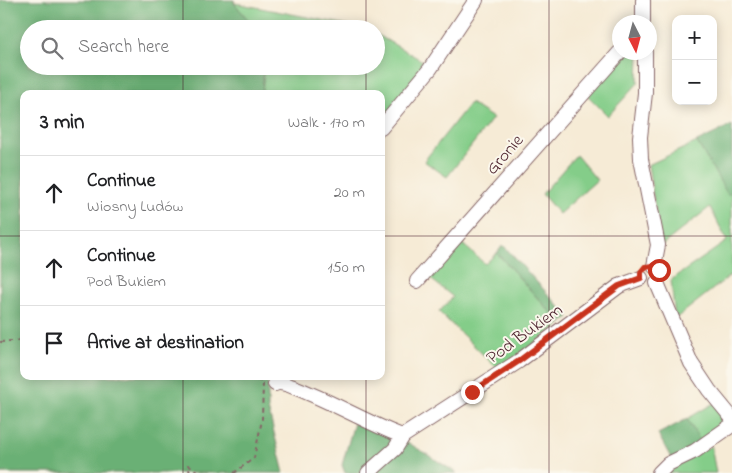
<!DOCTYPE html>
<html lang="en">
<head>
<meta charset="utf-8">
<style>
	:root { --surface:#fff; --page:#f6f6f6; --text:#202124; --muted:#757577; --line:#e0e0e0 }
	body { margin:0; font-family:"Indie Flower",sans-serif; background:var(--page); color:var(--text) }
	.controls { position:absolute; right:15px; top:15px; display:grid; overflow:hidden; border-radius:10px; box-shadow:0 2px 12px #0003 }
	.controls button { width:45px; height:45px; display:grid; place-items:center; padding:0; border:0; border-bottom:1px solid var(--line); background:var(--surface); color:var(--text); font:25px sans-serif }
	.compass { position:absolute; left:612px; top:15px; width:45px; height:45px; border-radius:50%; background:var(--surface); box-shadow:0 2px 12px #0003; rotate:174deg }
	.stop { position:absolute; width:15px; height:15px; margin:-11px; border:4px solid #c8321e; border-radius:50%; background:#fff }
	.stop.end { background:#c8321e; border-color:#fff; box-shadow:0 1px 5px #0008 }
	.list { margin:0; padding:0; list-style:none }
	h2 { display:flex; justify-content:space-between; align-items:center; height:65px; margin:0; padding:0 20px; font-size:21px }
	h2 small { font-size:16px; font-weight:400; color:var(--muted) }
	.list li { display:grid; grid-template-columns:32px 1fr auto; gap:15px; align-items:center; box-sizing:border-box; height:75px; padding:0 20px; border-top:1px solid var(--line) }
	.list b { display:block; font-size:19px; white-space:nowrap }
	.list p { margin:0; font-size:16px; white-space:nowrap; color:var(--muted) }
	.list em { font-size:16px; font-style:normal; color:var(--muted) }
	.icon { flex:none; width:28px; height:28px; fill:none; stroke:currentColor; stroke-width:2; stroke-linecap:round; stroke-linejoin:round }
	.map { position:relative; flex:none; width:732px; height:473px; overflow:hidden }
	.search { position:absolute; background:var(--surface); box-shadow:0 2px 12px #0003; left:20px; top:20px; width:365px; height:55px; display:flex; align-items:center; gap:12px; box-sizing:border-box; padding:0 18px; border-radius:28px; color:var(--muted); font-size:19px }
	.panel { position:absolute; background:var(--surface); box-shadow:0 2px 12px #0003; left:20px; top:90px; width:365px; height:290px; border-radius:10px }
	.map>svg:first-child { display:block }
	.green { fill:#84cd89; stroke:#67765a }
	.forest { fill:#6bb075; stroke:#5a6850 }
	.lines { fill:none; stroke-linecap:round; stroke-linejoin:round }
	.minor-casing { stroke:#866667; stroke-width:16 }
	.path { stroke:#866667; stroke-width:2; stroke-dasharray:4 4; stroke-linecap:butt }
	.minor { stroke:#fff; stroke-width:14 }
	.route { stroke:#c8321e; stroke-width:6 }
	.grid { fill:none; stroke:#4a1f2b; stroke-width:1; stroke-opacity:0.55 }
	.labels { text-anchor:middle; stroke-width:4; stroke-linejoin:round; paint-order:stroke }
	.street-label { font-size:18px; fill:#4a1f2b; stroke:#fbf7ec }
</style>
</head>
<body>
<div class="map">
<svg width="732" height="473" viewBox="0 0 732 473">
	<rect width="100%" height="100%" fill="#fbf7ec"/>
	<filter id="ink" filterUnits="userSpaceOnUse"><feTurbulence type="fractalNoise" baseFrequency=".02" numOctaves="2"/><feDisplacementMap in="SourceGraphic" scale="10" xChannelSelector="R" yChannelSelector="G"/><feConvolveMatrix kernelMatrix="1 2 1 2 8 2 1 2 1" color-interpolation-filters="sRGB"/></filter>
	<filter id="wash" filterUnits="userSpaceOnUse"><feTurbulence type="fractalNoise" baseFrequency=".0096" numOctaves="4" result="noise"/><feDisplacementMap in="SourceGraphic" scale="20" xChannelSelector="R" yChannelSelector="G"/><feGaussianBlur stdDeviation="1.12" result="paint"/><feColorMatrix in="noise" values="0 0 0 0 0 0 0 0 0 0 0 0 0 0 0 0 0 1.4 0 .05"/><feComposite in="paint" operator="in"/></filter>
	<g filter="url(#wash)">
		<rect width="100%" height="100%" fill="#f6ebd6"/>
		<path class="green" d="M234 0 235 3 368 29H256L234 3Z
			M376 34 428 64 381 122V94H262L264 66H376Z
			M623 53H639L638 83 608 116 586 94Z
			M470 103 493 118 447 177 424 161Z
			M697 142 728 194 732 192V274L675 319 671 280 727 241 710 207 661 246 648 165Z
			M576 155 597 180 559 214 542 194Z
			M457 239 485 264 497 253 561 324 499 370 439 312 453 297 426 275Z
			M714 403C731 426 721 429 702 444L687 419Z
			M711 446 716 473H663Z"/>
		<path class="forest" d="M0 0H234V3L256 29H29V66H264L262 94H24V376H268V408L284 473H0Z
			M732 125V192L728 195 697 142Z
			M503 245 569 317 561 324 497 253Z
			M687 419 702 444 672 460 658 434Z
			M354 423 407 442 457 473H345L342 465Z"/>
	</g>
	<g filter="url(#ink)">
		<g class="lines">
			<g class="minor-casing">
				<path id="minor" d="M643 0V22
					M645 52V93L640 137 641 159 658 245 654 266
					M381 128 430 69 476 0
					M417 281 620 52
					M657 283 691 363 709 390 732 418
					M275 384C288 377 379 430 403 436
					M368 473 395 449 403 436 519 361 619 286 641 278
					M659 473 668 464 695 451 732 425"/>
			</g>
			<path class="path" d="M0 342 24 340
				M190 473 188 465 200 473
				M234 473 254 458 262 420 263 382 244 376"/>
			<use href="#minor" class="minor"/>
		</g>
	</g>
	<g class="lines" filter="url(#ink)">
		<path class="route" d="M472 392 519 361 619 286 641 278V272L645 267 654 266 659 270"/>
	</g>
	<path class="grid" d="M183 0V29M366 0V29M549 0V473M183 66V94M366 66V94M0 236H24M381 236H732M183 376V473M366 376V473"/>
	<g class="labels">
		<g class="street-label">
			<text transform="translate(504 154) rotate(-49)" y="6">Gronie</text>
			<text transform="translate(524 333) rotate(-36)" y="6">Pod Bukiem</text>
		</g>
	</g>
</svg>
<div class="controls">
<button>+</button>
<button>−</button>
</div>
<svg class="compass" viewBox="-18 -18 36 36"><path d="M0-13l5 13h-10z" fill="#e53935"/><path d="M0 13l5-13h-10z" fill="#757577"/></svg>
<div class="stop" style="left:659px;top:270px"></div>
<div class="stop end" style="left:472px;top:392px"></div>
<div class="search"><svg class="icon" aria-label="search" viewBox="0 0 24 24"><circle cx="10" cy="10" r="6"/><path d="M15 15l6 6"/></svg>Search here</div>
<section class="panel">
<h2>3 min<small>Walk · 170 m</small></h2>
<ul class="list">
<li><svg class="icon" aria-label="ahead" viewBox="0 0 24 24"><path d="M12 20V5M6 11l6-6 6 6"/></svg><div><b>Continue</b><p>Wiosny Ludów</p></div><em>20 m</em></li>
<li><svg class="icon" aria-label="ahead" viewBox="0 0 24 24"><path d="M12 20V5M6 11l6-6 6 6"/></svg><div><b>Continue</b><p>Pod Bukiem</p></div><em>150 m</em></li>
<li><svg class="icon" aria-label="arrive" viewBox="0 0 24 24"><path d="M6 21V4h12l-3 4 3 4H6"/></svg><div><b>Arrive at destination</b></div></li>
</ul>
</section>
</div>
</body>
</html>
